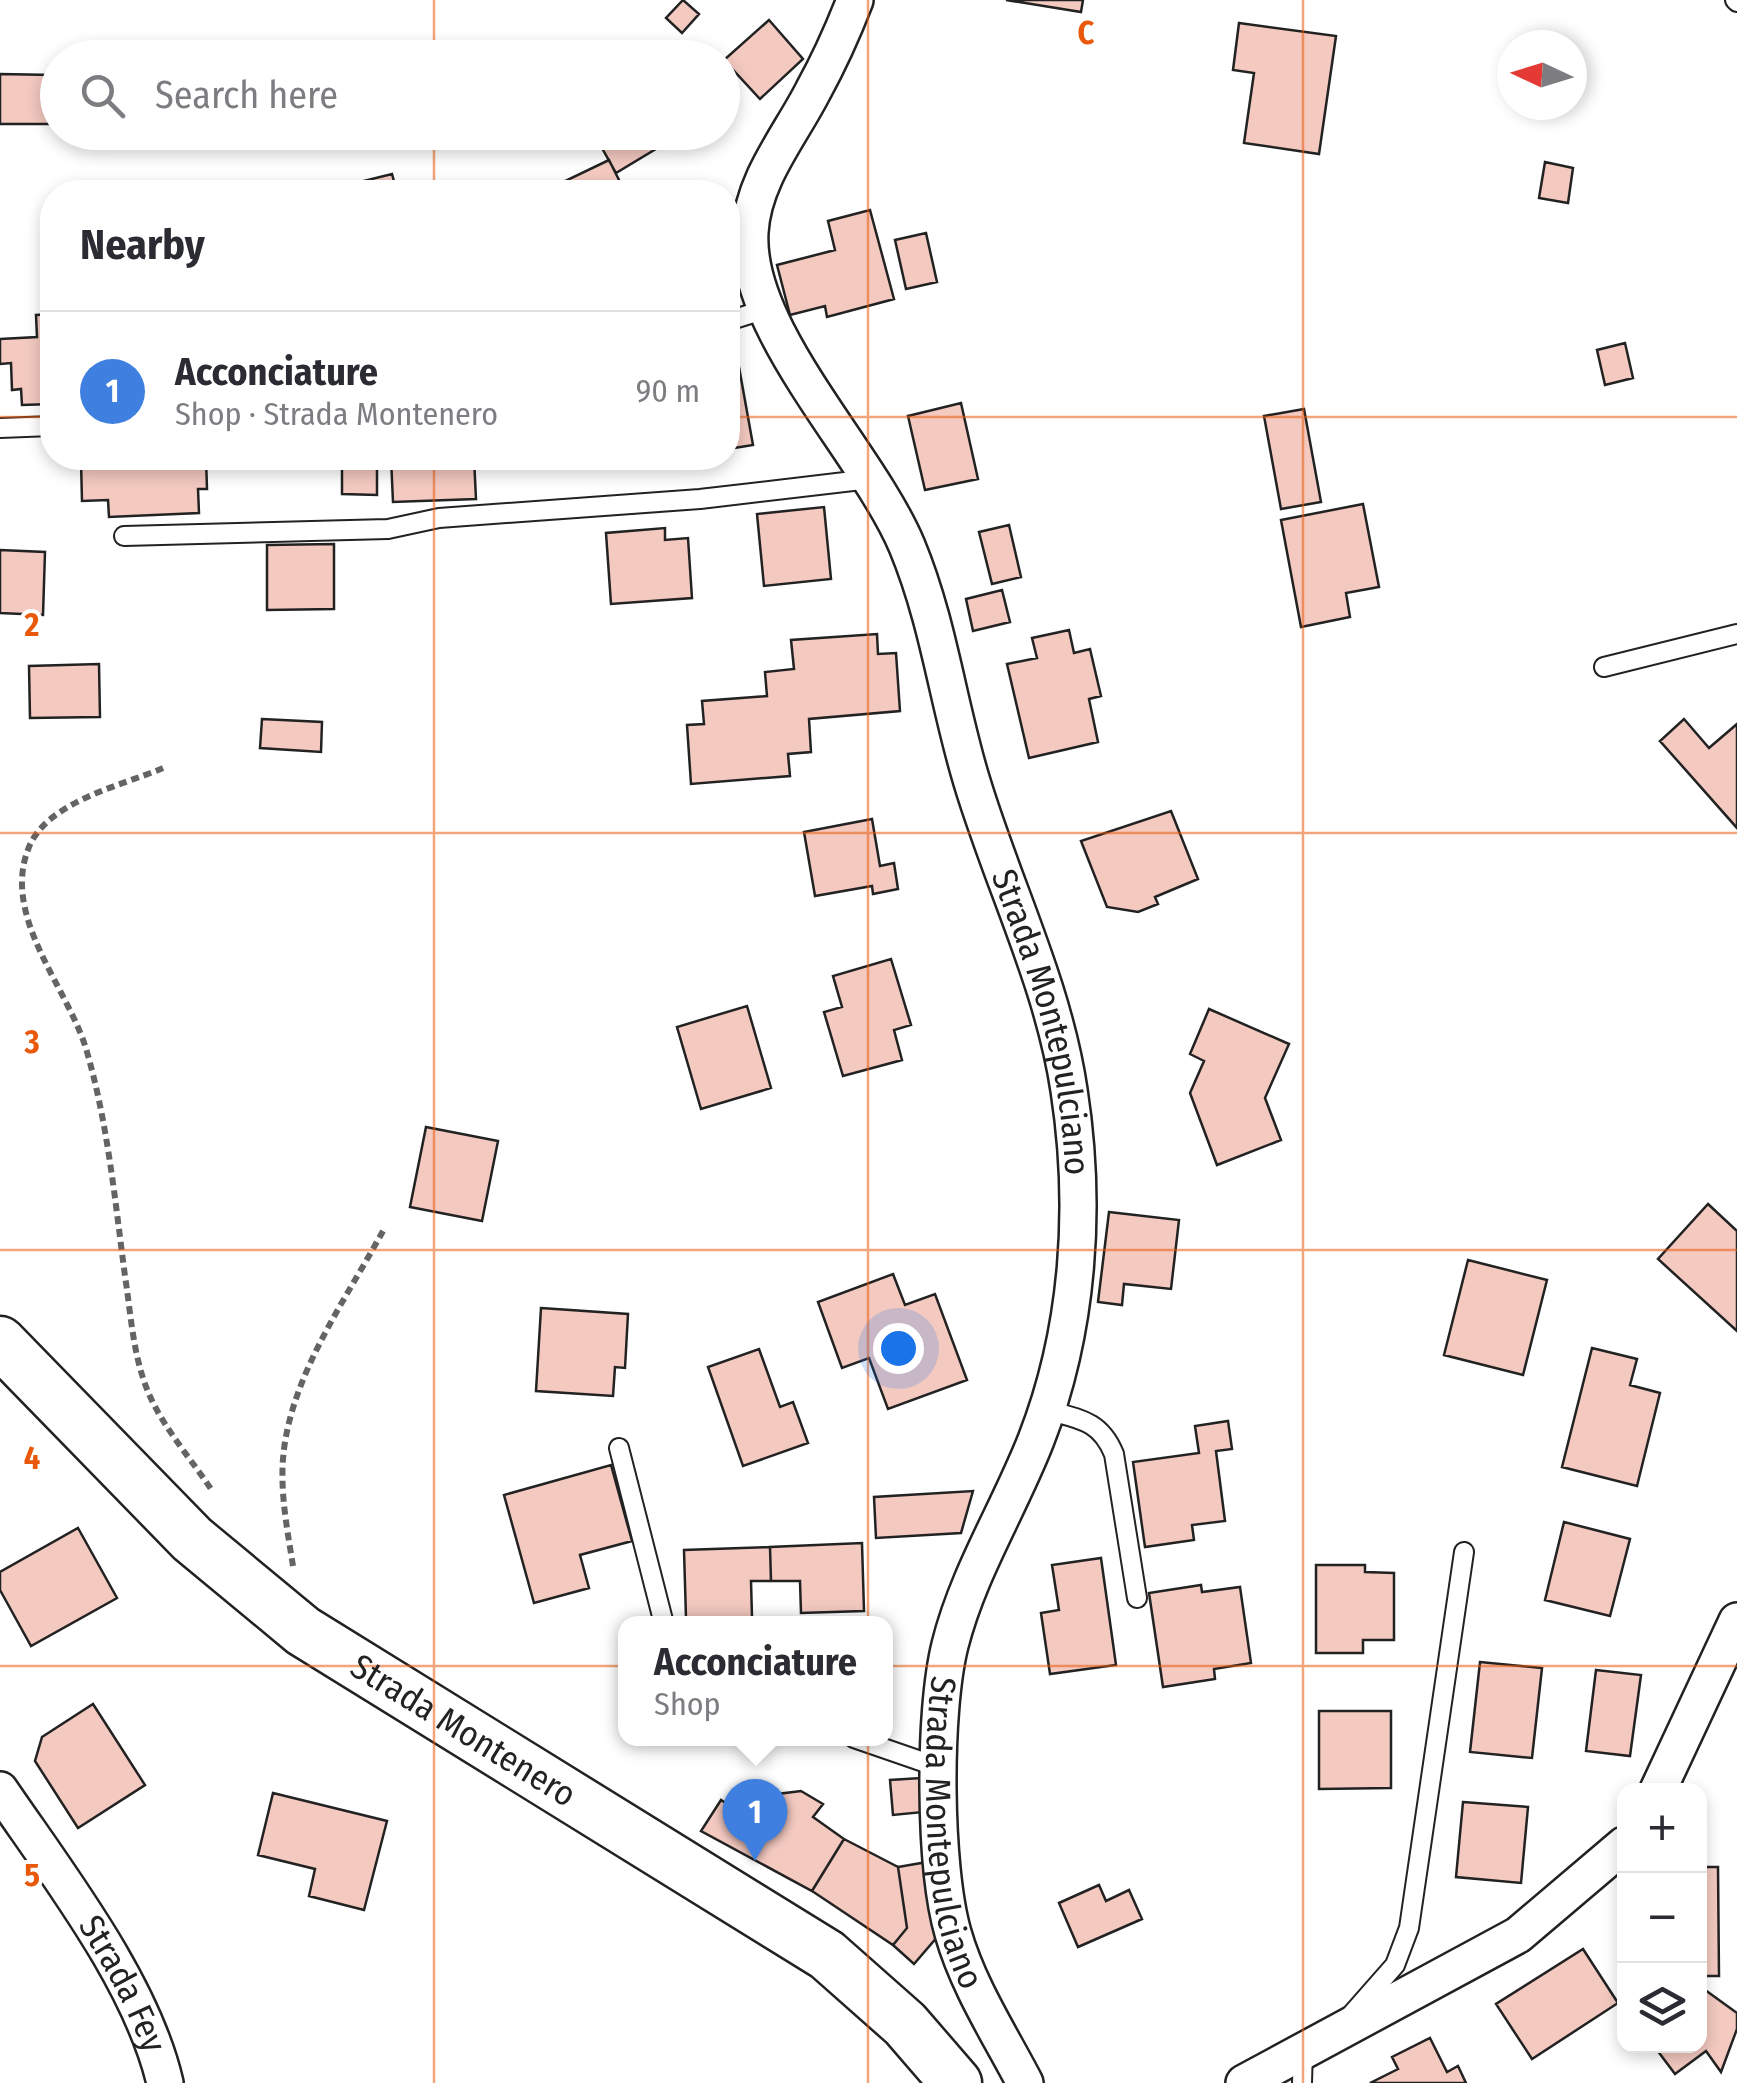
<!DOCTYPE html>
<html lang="en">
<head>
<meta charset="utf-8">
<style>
	:root { --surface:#fff; --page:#f7f7f7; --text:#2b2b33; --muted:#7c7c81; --line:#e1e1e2; --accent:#c62828 }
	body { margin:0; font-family:"Fira Sans Condensed",sans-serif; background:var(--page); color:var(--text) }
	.controls { position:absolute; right:30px; bottom:30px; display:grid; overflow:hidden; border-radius:20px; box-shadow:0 5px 15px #0003 }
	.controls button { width:90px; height:90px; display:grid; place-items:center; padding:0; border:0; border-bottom:2px solid var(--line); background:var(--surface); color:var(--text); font:50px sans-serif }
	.compass { position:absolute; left:1497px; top:30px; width:90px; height:90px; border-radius:50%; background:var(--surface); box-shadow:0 5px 15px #0003; rotate:274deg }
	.you { position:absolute; left:898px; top:1348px; width:35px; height:35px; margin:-25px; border:8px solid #fff; border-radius:50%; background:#1a73e8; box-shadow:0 0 0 15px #1a73e833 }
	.badge { display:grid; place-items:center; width:65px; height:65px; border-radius:50%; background:var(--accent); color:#fff; font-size:32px; font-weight:700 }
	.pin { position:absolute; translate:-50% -82px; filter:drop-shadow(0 2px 5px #0008) }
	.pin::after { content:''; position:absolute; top:52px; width:35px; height:30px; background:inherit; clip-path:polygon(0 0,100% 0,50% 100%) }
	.popup { position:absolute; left:618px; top:1616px; width:275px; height:130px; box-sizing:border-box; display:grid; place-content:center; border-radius:20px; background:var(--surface); filter:drop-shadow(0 2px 8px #0005); font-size:32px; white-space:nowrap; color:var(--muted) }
	.popup b { font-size:38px; color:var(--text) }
	.popup::after { content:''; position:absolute; left:50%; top:100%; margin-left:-20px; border:20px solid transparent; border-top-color:var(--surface) }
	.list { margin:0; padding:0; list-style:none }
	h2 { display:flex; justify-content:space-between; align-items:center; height:130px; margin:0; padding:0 40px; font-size:42px }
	h2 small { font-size:32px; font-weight:400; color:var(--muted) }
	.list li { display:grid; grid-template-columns:65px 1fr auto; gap:30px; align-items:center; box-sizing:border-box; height:160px; padding:0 40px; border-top:2px solid var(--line) }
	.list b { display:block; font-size:38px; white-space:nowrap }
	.list p { margin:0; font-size:32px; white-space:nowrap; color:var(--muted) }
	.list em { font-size:32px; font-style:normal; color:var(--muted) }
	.icon { flex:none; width:55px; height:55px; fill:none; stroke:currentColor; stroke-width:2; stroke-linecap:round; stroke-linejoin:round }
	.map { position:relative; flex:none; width:1737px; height:2083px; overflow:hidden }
	.search { position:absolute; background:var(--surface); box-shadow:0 5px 15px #0003; left:40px; top:40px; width:700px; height:110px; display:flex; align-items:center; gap:25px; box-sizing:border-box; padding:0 35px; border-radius:55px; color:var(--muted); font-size:38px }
	.panel { position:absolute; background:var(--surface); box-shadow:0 5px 15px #0003; left:40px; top:180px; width:700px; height:290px; border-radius:40px }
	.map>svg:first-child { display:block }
	.building { fill:#f3c9c0; stroke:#222; stroke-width:2.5 }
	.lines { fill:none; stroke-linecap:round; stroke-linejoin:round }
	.lane-casing { stroke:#222; stroke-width:22 }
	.street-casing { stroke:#222; stroke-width:40 }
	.secondary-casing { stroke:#222; stroke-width:55 }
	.path { stroke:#646464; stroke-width:6; stroke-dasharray:8 5; stroke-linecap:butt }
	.lane { stroke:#fff; stroke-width:18 }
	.street { stroke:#fff; stroke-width:35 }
	.secondary { stroke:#fff; stroke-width:50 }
	.grid { fill:none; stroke:#e8590c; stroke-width:2.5; stroke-opacity:0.55 }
	.labels { text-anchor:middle; stroke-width:8; stroke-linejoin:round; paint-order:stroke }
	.street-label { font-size:35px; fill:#222; stroke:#fff }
	.grid-label { font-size:32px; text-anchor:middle; font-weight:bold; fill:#e8590c; stroke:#fff; stroke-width:8; stroke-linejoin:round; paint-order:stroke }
</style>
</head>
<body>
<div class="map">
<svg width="1737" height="2083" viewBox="0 0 1737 2083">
	<rect width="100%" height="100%" fill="#fff"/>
	<path class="building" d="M683 0 699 14 682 33 666 18Z
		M1006 0H1083L1081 12Z
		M769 20 803 59 760 99 724 60Z
		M1239 23 1336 36 1319 154 1244 143 1254 73 1233 70Z
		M0 74 53 75V124H0Z
		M593 132H684L616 173Z
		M609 160 621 184 604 192H568L563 182Z
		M1545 162 1573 168 1568 203 1539 198Z
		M392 174 397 192H328L327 190Z
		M870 210 894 299 827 317 825 306 790 315 777 265 835 250 828 221Z
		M926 233 937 282 906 289 895 240Z
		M52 314V404L22 405 21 389 12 390 11 363 0 364V339L37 337 36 315Z
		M1625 343 1633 378 1605 385 1597 350Z
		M737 356 753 445 728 449V358Z
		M961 403 978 479 925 490 908 416Z
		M1304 409 1321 502 1281 509 1264 416Z
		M108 458H206L207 489H198L199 513 109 517 108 500 82 501 81 461Z
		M342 458H377V495L342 494Z
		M391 458H474L476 499 393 502Z
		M1363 504 1379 587 1346 593 1350 617 1301 627 1281 520Z
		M824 507 831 579 764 586 757 514Z
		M1009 525 1021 577 992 584 979 532Z
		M665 528V540L688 538 692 598 611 604 606 533Z
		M334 544V609L267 610V545Z
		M0 550 45 552 43 615 0 613Z
		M1002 590 1010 622 973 631 966 599Z
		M1069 630 1074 653 1090 649 1101 696 1089 699 1098 742 1029 758 1007 664 1037 658 1032 638Z
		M877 634 878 654 896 653 900 711 809 719 811 752 788 754 790 776 691 784 687 725 704 724 702 701 767 696 765 672 794 669 791 640Z
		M99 664 100 717 30 718 29 666Z
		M262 719 322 722 321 752 260 748Z
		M1684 719 1709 748 1737 724V828L1660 741Z
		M1171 811 1198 879 1155 897 1158 904 1138 912 1107 907 1081 841Z
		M872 819 880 866 894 863 898 889 873 894 872 886 815 896 804 832Z
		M891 959 911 1025 894 1030 902 1060 843 1076 824 1012 842 1007 833 976Z
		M747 1006 771 1088 701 1109 677 1027Z
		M1209 1009 1289 1044 1265 1098 1281 1140 1217 1165 1190 1093 1204 1061 1190 1054Z
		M426 1127 498 1141 482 1221 410 1207Z
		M1708 1204 1737 1231V1331L1658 1259Z
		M1109 1212 1179 1220 1171 1289 1124 1284 1122 1305 1098 1302Z
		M1468 1260 1547 1280 1523 1375 1444 1355Z
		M893 1274 905 1305 935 1294 967 1380 888 1409 869 1358 842 1368 818 1302Z
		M541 1308 628 1314 625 1368 615 1367 613 1396 536 1391Z
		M1592 1348 1637 1359 1630 1385 1660 1393 1637 1486 1562 1467Z
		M759 1349 780 1407 793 1402 808 1443 743 1466 708 1367Z
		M1228 1421 1232 1449 1216 1451 1225 1521 1192 1525 1194 1540 1145 1547 1133 1462 1199 1453 1195 1426Z
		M611 1465 632 1541 580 1555 589 1588 534 1603 504 1495Z
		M973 1491 961 1533 876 1538 874 1497Z
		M1564 1522 1630 1539 1610 1616 1545 1600Z
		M78 1528 117 1598 31 1646 0 1590V1572Z
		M862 1543 864 1611 801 1613 800 1581H771L770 1547Z
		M770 1547 771 1581H751L752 1617 686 1618 684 1550Z
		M1101 1558 1116 1665 1050 1674 1041 1613 1059 1610 1052 1565Z
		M1316 1565H1365V1572L1394 1573V1640H1363V1653H1316Z
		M1201 1585 1202 1592 1240 1587 1251 1663 1214 1669 1215 1679 1163 1687 1149 1593Z
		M1480 1662 1542 1668 1532 1758 1470 1752Z
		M1596 1670 1641 1675 1630 1756 1586 1751Z
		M93 1704 145 1785 78 1828 35 1761 42 1737Z
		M1319 1711H1391V1788L1319 1789Z
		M921 1778 924 1812 893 1815 890 1780Z
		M801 1791 823 1804 813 1817 844 1839 812 1891 701 1831 721 1800 748 1817 761 1796Z
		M273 1793 387 1821 364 1910 309 1896 315 1869 258 1855Z
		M1463 1802 1528 1807 1521 1883 1456 1877Z
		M844 1839 898 1867 907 1928 893 1945 812 1891Z
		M927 1862 938 1936 914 1964 893 1945 907 1928 898 1867Z
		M1700 1867H1718L1719 1976H1700Z
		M1099 1885 1106 1901 1129 1890 1142 1919 1078 1947 1059 1903Z
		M1583 1949 1618 2003 1532 2059 1496 2004Z
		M1701 1987 1737 2013V2029L1721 2072 1706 2051 1675 2074 1654 2046H1700Z
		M1430 2038 1447 2072 1458 2066 1466 2083H1370L1398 2069 1392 2057Z"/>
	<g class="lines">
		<g class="lane-casing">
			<path id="lane" d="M1735 0 1737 2
				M728 321 766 309
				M0 428 52 426
				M124 536 388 529 439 518 700 499 870 479
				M1604 667 1737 634
				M1046 1410C1079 1419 1100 1420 1114 1454L1137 1598
				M619 1448 664 1624
				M854 1738 938 1767
				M1351 2015 1395 1965 1409 1928 1464 1552
				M1302 2083 1303 2049"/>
		</g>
		<g class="street-casing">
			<g id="street">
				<path id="s1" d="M855 0C843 31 829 62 813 91 790 136 753 179 750 232 744 331 868 453 907 546 939 623 948 704 972 782 1003 885 1053 983 1069 1090 1087 1206 1079 1330 1036 1440 1009 1509 968 1573 950 1645 933 1713 934 1867 953 1933 968 1986 1000 2035 1025 2083"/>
				<path id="s2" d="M0 1790C58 1875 142 1983 165 2083"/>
				<path d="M1658 1790 1737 1621"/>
				<path d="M1244 2083 1518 1935 1624 1845"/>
			</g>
		</g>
		<g class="secondary-casing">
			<g id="secondary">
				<path id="s3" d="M0 1342 192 1539 303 1631 827 1955 905 2024 956 2083"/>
			</g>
		</g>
		<path class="path" d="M163 768C121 786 48 801 29 847 0 917 69 988 87 1052 108 1125 115 1201 125 1276 131 1315 133 1357 149 1394 163 1427 191 1459 211 1489
			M293 1566C287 1528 279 1488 284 1449 294 1371 346 1299 383 1231"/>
		<use href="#lane" class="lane"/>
		<use href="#street" class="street"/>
		<use href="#secondary" class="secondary"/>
	</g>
	<path class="grid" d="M434 0V58M868 0V2083M1303 0V2083M434 132V192M0 417H52M728 417H1737M434 458V2083M0 833H1737M0 1250H1737M0 1666H1737"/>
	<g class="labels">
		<g class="street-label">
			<text dy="12" stroke="none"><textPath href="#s1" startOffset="1108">Strada Montepulciano</textPath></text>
			<text dy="12" stroke="none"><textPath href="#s3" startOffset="608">Strada Montenero</textPath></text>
			<text dy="12" stroke="none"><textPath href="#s1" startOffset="1948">Strada Montepulciano</textPath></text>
			<text dy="12" stroke="none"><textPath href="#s2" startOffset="230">Strada Fey</textPath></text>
		</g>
	</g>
	<g class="grid-label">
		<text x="1086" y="44">C</text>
		<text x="32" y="636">2</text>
		<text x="32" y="1053">3</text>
		<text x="32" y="1469">4</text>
		<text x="32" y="1886">5</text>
	</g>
</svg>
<div class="controls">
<button>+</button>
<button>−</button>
<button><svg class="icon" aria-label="layers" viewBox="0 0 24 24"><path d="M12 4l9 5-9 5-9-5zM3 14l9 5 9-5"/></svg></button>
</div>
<svg class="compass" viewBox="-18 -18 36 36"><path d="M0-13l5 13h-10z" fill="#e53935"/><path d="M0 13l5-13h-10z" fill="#7c7c81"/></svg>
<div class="you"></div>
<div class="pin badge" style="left:755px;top:1861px;background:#3f7fe0">1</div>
<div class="popup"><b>Acconciature</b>Shop</div>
<div class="search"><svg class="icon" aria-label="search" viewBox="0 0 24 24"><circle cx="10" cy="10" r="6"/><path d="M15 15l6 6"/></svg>Search here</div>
<section class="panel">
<h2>Nearby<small></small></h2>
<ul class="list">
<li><span class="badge" style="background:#3f7fe0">1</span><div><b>Acconciature</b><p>Shop · Strada Montenero</p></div><em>90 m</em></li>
</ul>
</section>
</div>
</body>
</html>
